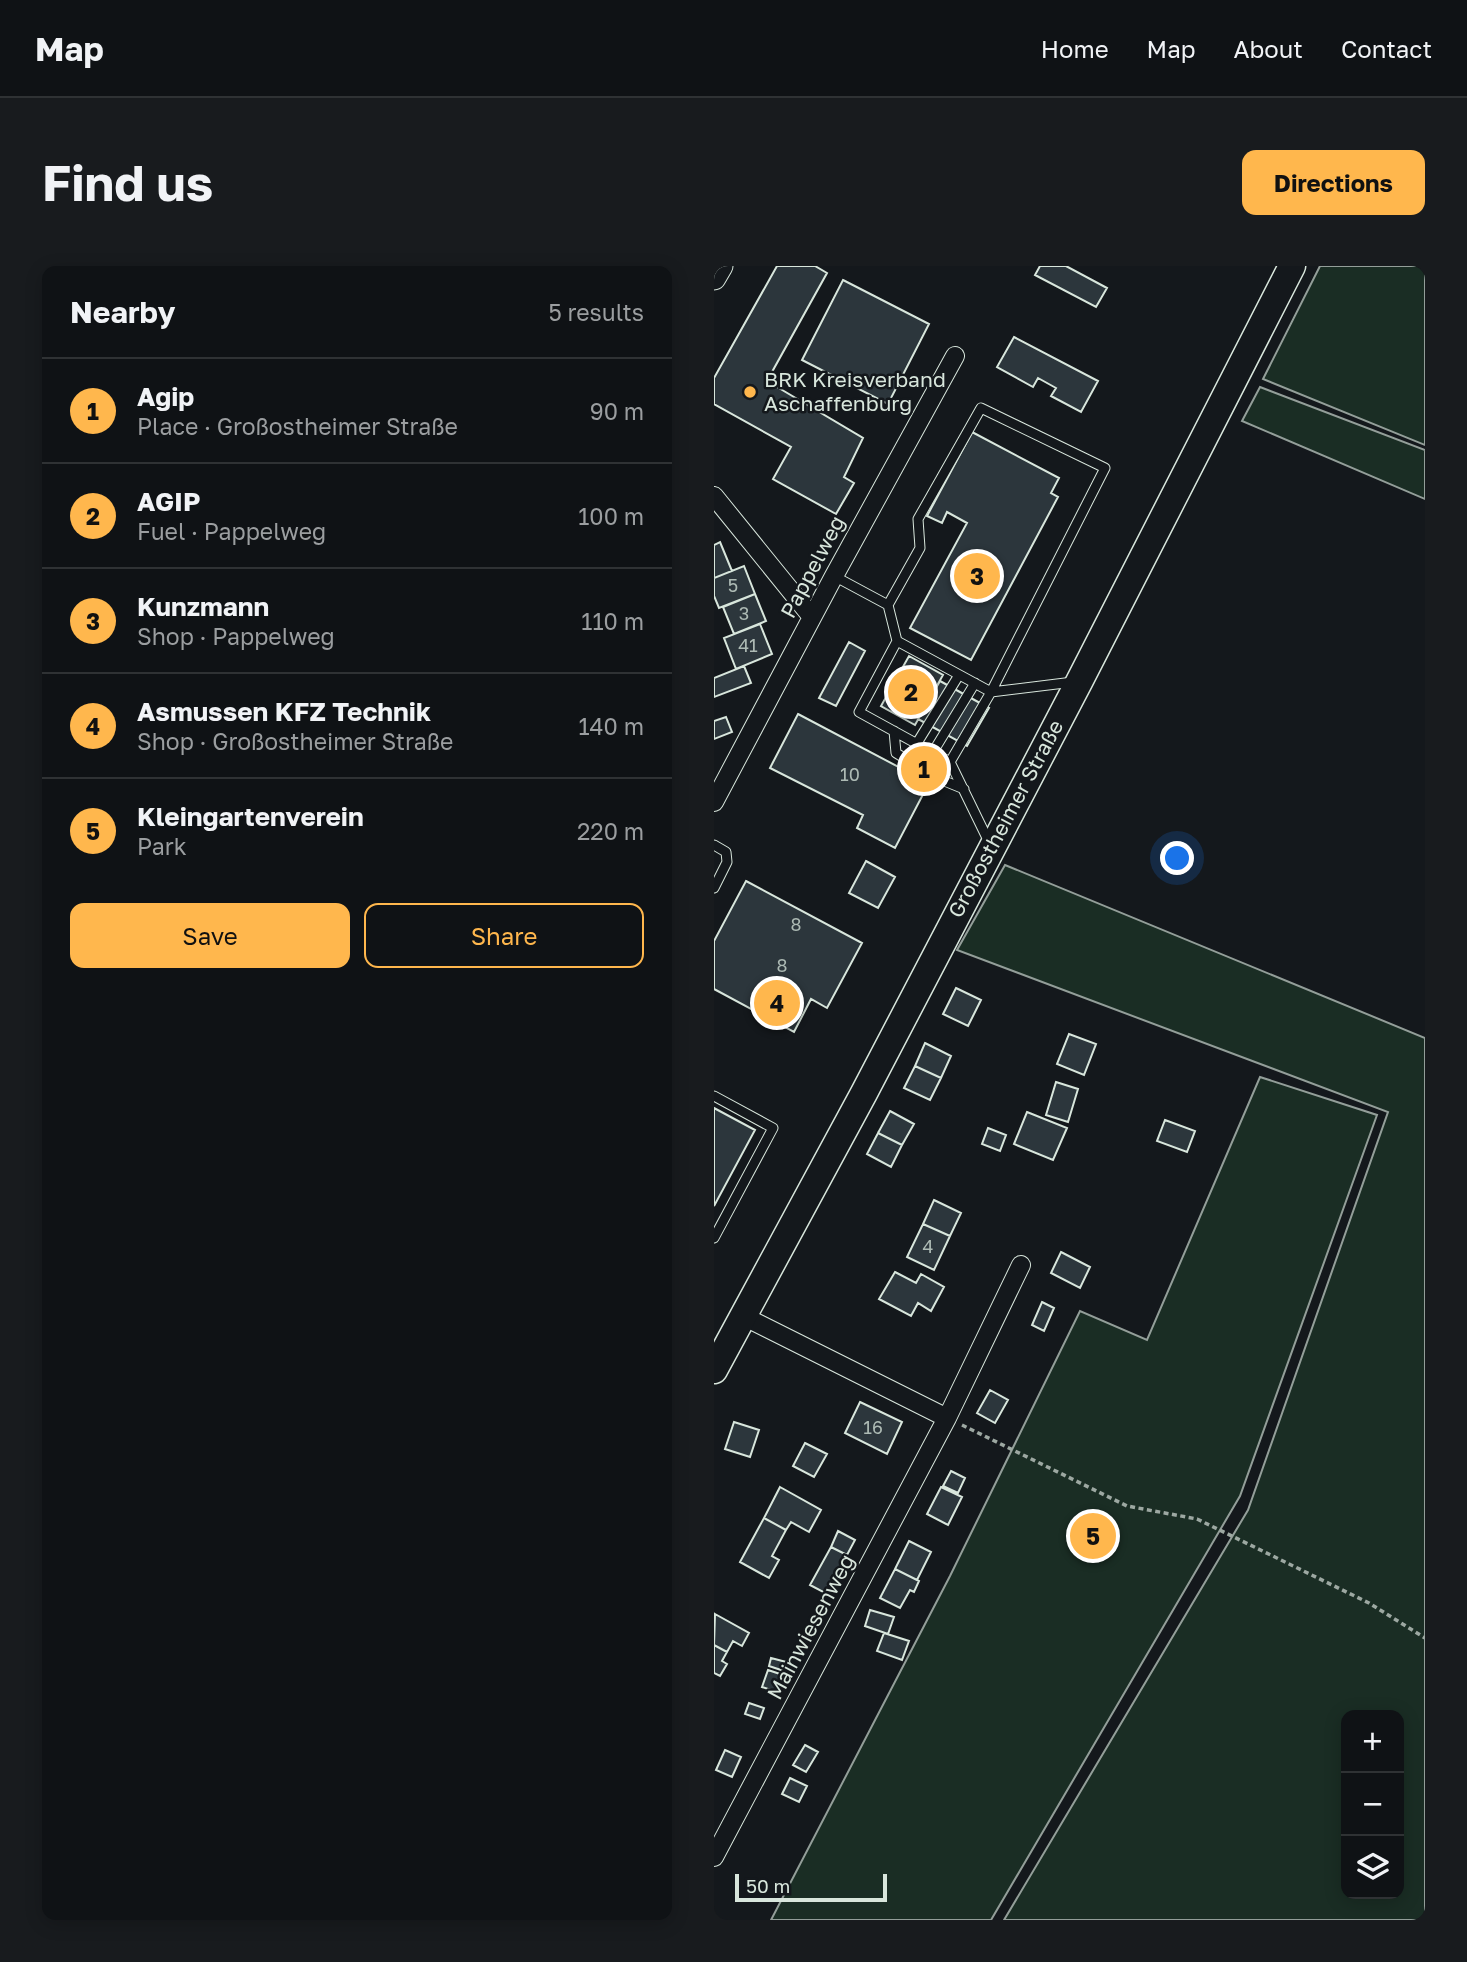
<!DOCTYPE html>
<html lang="en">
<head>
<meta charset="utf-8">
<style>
	:root { --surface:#0f1215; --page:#181b1e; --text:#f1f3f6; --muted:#9b9ea0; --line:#2f3234; --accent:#ffb74d }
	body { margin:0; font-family:"Golos Text",sans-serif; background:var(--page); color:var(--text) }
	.controls { position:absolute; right:21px; bottom:21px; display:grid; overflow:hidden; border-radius:14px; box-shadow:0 4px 18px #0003 }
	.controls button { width:63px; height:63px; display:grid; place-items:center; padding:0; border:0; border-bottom:2px solid var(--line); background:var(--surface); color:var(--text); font:35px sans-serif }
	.scale { position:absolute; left:21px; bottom:18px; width:152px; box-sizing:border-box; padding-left:7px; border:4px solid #d8e6dc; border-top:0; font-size:19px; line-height:24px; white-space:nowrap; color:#d8e6dc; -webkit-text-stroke:5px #14181c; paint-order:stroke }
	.you { position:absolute; left:464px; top:593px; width:24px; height:24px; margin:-18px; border:5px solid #fff; border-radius:50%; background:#1a73e8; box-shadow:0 0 0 10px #1a73e833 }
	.badge { display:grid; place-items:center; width:46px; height:46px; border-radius:50%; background:var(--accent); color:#111; font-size:23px; font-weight:700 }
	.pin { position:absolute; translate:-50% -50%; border:4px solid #fff; box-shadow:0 2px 7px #0006 }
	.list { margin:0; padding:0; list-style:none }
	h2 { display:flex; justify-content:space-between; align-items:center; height:91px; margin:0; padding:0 28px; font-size:30px }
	h2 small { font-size:23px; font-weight:400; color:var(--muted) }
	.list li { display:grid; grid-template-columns:46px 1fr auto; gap:21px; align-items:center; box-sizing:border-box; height:105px; padding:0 28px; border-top:2px solid var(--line) }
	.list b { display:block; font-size:26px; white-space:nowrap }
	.list p { margin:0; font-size:23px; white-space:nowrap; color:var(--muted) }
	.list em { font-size:23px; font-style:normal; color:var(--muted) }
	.actions { display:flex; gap:14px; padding:21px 28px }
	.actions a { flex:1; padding:16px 0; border:2px solid var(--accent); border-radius:14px; text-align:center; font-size:24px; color:var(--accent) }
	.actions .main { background:var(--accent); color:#111 }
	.icon { flex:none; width:38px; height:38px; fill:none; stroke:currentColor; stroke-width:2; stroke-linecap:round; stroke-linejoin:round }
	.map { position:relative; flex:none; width:711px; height:1654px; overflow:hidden; border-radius:14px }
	header { display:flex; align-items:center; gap:42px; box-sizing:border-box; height:98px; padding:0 35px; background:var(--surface); border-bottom:2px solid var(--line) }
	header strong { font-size:33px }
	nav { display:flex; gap:38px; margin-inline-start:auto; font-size:24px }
	.intro { display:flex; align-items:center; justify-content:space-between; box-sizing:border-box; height:168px; padding:0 42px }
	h1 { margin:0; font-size:49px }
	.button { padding:18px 32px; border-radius:14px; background:var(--accent); color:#111; font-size:24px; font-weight:700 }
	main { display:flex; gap:42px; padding:0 42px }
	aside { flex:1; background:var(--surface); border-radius:14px; box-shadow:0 4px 18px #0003 }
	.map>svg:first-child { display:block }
	.green { fill:#1a2d24; stroke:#939e99; stroke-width:2; fill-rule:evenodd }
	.building { fill:#2c363c; stroke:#d8e6dc; stroke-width:2 }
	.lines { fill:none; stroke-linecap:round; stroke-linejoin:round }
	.service-casing { stroke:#d8e6dc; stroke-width:11 }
	.minor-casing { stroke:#d8e6dc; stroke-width:20 }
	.tertiary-casing { stroke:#d8e6dc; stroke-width:25 }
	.secondary-casing { stroke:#d8e6dc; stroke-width:29 }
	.path { stroke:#9da8a2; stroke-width:3.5; stroke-dasharray:5 3.5; stroke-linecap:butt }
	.service { stroke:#14181c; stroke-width:9 }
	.minor { stroke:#14181c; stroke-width:18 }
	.tertiary { stroke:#14181c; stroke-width:23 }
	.secondary { stroke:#14181c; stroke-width:26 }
	.poi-dot { fill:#ffb74d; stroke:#14181c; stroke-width:2.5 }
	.labels { text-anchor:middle; stroke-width:5; stroke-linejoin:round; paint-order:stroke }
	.number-label { font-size:18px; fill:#adbab4 }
	.poi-label { font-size:21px; fill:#d8e6dc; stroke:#14181c; text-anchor:start }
	.street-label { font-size:21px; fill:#d8e6dc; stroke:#14181c }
</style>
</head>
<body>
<header>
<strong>Map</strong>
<nav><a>Home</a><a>Map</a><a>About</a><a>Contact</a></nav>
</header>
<div class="intro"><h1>Find us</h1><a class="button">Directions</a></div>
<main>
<aside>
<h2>Nearby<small>5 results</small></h2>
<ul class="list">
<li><span class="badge">1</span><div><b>Agip</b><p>Place · Großostheimer Straße</p></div><em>90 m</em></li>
<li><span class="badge">2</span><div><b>AGIP</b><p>Fuel · Pappelweg</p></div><em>100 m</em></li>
<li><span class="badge">3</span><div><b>Kunzmann</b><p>Shop · Pappelweg</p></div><em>110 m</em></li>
<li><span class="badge">4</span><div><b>Asmussen KFZ Technik</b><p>Shop · Großostheimer Straße</p></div><em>140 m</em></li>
<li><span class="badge">5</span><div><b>Kleingartenverein</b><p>Park</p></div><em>220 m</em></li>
</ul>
<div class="actions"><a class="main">Save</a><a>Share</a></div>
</aside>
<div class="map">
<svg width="711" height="1654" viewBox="0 0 711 1654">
	<rect width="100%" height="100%" fill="#14181c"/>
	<path class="green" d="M606 0H711V179L549 113Z
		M546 121 711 184V233L528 155Z
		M291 599 711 772V1654H290L534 1244 674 846 243 684ZM685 1449V1628H632V1449Z
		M546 811 663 849 526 1230 277 1654H57L236 1310 366 1045 433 1074Z"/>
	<path class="building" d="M63 0H101L113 7 53 115 149 172 130 211 140 217 122 248 59 213 77 181 0 138V112Z
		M326 0H352L393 22 382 41 321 9Z
		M129 14 215 58 174 138 88 94Z
		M300 71 384 115 367 146 337 130 342 122 324 112 319 121 283 101Z
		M258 166 345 212 337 227 344 231 257 394 196 362 253 257 233 246 228 257 213 250Z
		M6 276 18 305 0 312V279Z
		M30 300 41 328 5 342 0 330V312Z
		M41 328 52 355 20 368 9 341Z
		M46 358 58 388 22 403 10 372Z
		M135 376 151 385 122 440 105 432Z
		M195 390 229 409 201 459 167 440Z
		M30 400 37 417 0 431V412Z
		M226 415 275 442 253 480 204 453Z
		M84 448 215 517 181 582 143 562 149 549 56 502Z
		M12 451 18 466 0 473V455Z
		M197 485 232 505 224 520 188 501Z
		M152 595 181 611 164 642 135 627Z
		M32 615 148 677 113 742 97 733 80 766 0 723V675Z
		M242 722 267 734 254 760 229 748Z
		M355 768 382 778 370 809 343 798Z
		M211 777 237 790 227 812 201 800Z
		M201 800 227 812 216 834 190 822Z
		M342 816 364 823 354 856 332 849Z
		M0 842 41 864 0 940Z
		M176 845 200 858 188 879 164 867Z
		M313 846 353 862 339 894 300 878Z
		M451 854 481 865 473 886 443 875Z
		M274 862 292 869 286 885 268 878Z
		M164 867 188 879 177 901 153 888Z
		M220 934 247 947 236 970 209 958Z
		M209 958 236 970 220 1004 193 991Z
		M347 986 376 1001 366 1022 337 1007Z
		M181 1006 202 1017 207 1008 230 1021 217 1045 204 1037 197 1050 165 1033Z
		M328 1036 340 1042 330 1065 318 1059Z
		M276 1124 294 1134 281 1157 263 1147Z
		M146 1136 188 1156 173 1188 131 1167Z
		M20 1156 45 1164 36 1191 11 1183Z
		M91 1177 113 1188 100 1211 79 1200Z
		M237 1205 251 1212 244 1227 229 1220Z
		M66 1221 107 1244 95 1266 77 1256 72 1264 50 1252Z
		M227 1221 248 1231 234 1259 213 1248Z
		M50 1252 72 1264 58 1290 65 1294 55 1312 26 1296Z
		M124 1265 141 1274 133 1289 117 1281Z
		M195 1275 217 1286 203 1314 181 1303Z
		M117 1281 133 1289 113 1328 96 1319Z
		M181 1303 205 1315 200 1326 196 1324 186 1342 166 1332Z
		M156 1344 180 1351 174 1368 151 1360Z
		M1 1348 35 1367 28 1380 19 1375 13 1386 0 1379Z
		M170 1367 195 1375 188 1394 163 1385Z
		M0 1379 13 1386 8 1395 13 1398 6 1410 0 1407Z
		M57 1392 76 1397 73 1406 55 1400Z
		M54 1404 69 1409 63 1426 48 1421Z
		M35 1437 50 1442 46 1453 31 1448Z
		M91 1479 104 1486 92 1506 79 1499Z
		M11 1484 27 1491 18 1511 2 1504Z
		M76 1512 93 1520 85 1536 68 1528Z"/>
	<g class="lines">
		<g class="service-casing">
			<path id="service" d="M120 310 174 339 206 282 204 253 267 142 391 202 277 426 183 375 145 446 236 496 275 576
				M174 339 183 375
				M180 465 182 487 192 493
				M203 477 245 409
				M219 486 261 417
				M236 496 277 426 359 416
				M228 514 250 523
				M0 579 12 586 13 596 0 622
				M0 830 59 862 0 972"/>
		</g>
		<g class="minor-casing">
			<path id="minor" d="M0 230 98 351
				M0 536 120 310 241 90
				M29 1050 233 1152
				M0 1591 233 1152 307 999"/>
		</g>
		<g class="tertiary-casing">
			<path id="tertiary" d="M0 12 7 0"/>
		</g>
		<g class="secondary-casing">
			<path id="secondary" d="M0 1104 150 827 365 416 578 0"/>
		</g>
		<path class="path" d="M248 1159 413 1240 483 1253 655 1337 711 1372"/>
		<use href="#service" class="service"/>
		<use href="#minor" class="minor"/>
		<use href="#tertiary" class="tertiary"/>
		<use href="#secondary" class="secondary"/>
	</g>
	<circle class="poi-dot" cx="36" cy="126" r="7"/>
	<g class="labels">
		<g class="number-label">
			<text x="19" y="326">5</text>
			<text x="30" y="354">3</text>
			<text x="34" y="386">41</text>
			<text x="136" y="515">10</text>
			<text x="82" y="665">8</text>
			<text x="68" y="706">8</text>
			<text x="214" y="987">4</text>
			<text x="159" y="1168">16</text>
		</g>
		<g class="poi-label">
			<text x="50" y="121">BRK Kreisverband<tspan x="50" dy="24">Aschaffenburg</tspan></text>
		</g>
		<g class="street-label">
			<text transform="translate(99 301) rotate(-62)" y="7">Pappelweg</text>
			<text transform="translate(292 553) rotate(-62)" y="7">Großostheimer Straße</text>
			<text transform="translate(97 1361) rotate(-62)" y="7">Mainwiesenweg</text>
		</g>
	</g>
</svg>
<div class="controls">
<button>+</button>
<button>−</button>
<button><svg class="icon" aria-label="layers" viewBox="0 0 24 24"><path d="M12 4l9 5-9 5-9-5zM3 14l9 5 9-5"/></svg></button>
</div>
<div class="scale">50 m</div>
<div class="you"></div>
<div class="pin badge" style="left:210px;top:503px">1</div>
<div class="pin badge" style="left:197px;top:426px">2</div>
<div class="pin badge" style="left:263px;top:310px">3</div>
<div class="pin badge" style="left:63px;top:737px">4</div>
<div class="pin badge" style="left:379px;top:1270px">5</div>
</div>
</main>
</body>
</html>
